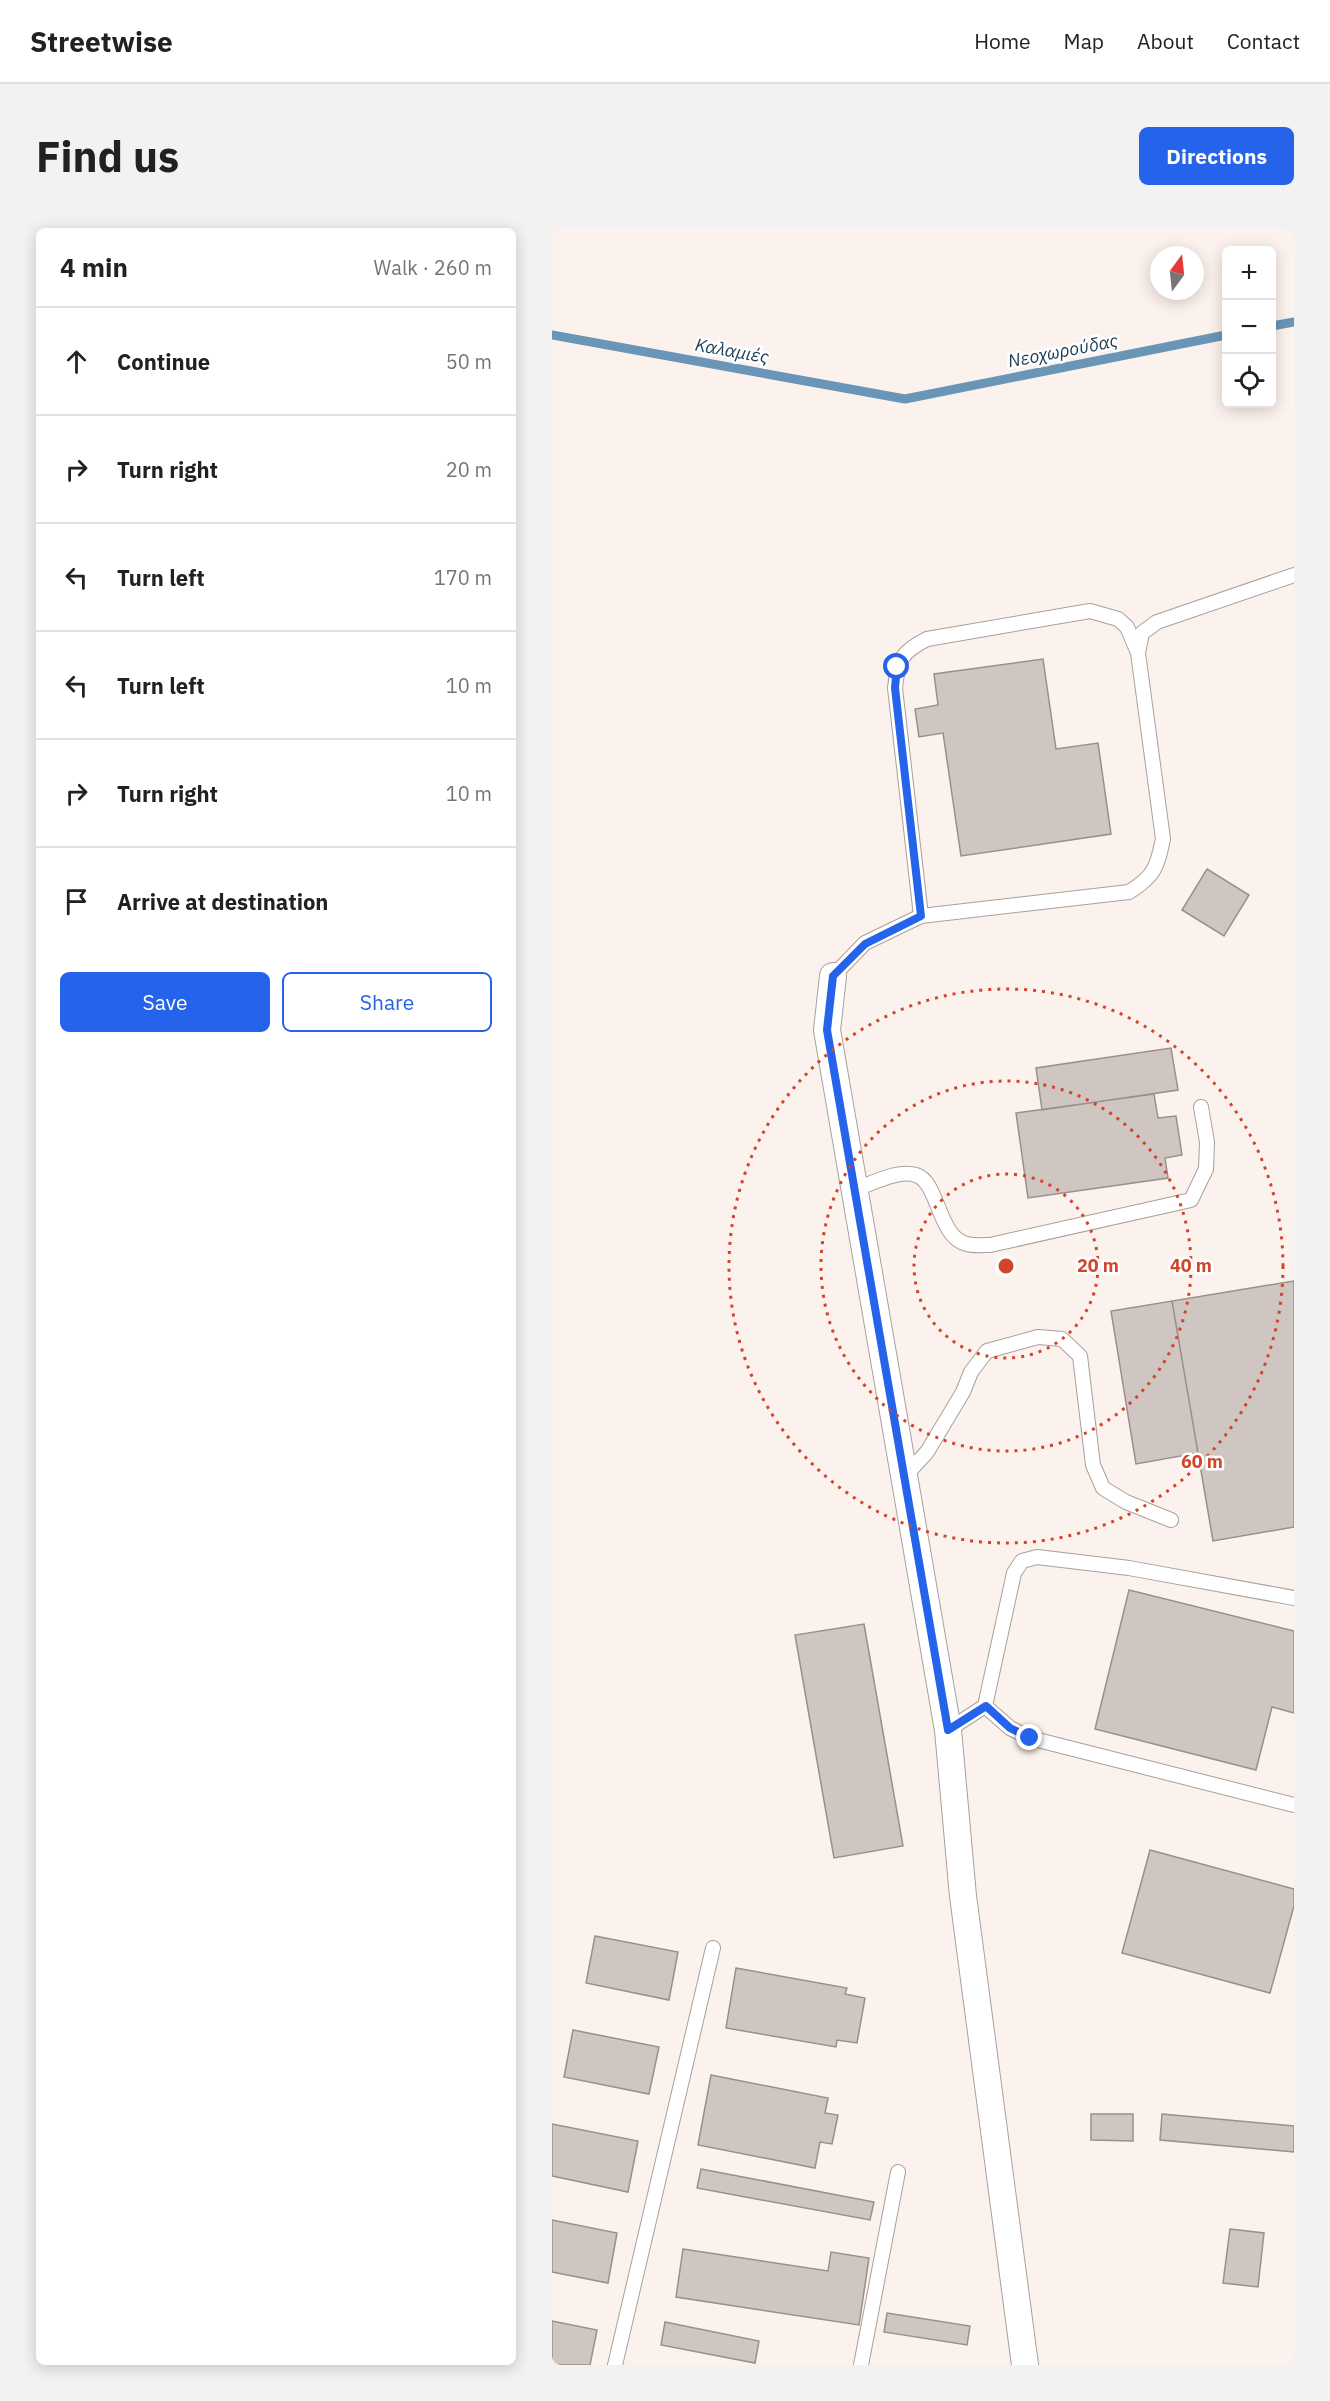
<!DOCTYPE html>
<html lang="en">
<head>
<meta charset="utf-8">
<style>
	:root { --surface:#fff; --page:#f2f2f2; --text:#202124; --muted:#757577; --line:#e0e0e0; --accent:#2563eb }
	body { margin:0; font-family:"IBM Plex Sans",sans-serif; background:var(--page); color:var(--text) }
	.controls { position:absolute; right:18px; top:18px; display:grid; overflow:hidden; border-radius:9px; box-shadow:0 3px 15px #0003 }
	.controls button { width:54px; height:54px; display:grid; place-items:center; padding:0; border:0; border-bottom:2px solid var(--line); background:var(--surface); color:var(--text); font:30px sans-serif }
	.compass { position:absolute; left:598px; top:18px; width:54px; height:54px; border-radius:50%; background:var(--surface); box-shadow:0 3px 15px #0003; rotate:15deg }
	.stop { position:absolute; width:18px; height:18px; margin:-14px; border:4px solid #2563eb; border-radius:50%; background:#fff }
	.stop.end { background:#2563eb; border-color:#fff; box-shadow:0 2px 6px #0008 }
	.list { margin:0; padding:0; list-style:none }
	h2 { display:flex; justify-content:space-between; align-items:center; height:78px; margin:0; padding:0 24px; font-size:26px }
	h2 small { font-size:20px; font-weight:400; color:var(--muted) }
	.list li { display:grid; grid-template-columns:39px 1fr auto; gap:18px; align-items:center; box-sizing:border-box; height:108px; padding:0 24px; border-top:2px solid var(--line) }
	.list b { display:block; font-size:22px; white-space:nowrap }
	.list em { font-size:20px; font-style:normal; color:var(--muted) }
	.actions { display:flex; gap:12px; padding:18px 24px }
	.actions a { flex:1; padding:14px 0; border:2px solid var(--accent); border-radius:9px; text-align:center; font-size:21px; color:var(--accent) }
	.actions .main { background:var(--accent); color:#fff }
	.icon { flex:none; width:33px; height:33px; fill:none; stroke:currentColor; stroke-width:2; stroke-linecap:round; stroke-linejoin:round }
	.map { position:relative; flex:none; width:742px; height:2137px; overflow:hidden; border-radius:9px }
	header { display:flex; align-items:center; gap:36px; box-sizing:border-box; height:84px; padding:0 30px; background:var(--surface); border-bottom:2px solid var(--line) }
	header strong { font-size:28px }
	nav { display:flex; gap:33px; margin-inline-start:auto; font-size:21px }
	.intro { display:flex; align-items:center; justify-content:space-between; box-sizing:border-box; height:144px; padding:0 36px }
	h1 { margin:0; font-size:42px }
	.button { padding:15px 27px; border-radius:9px; background:var(--accent); color:#fff; font-size:21px; font-weight:700 }
	main { display:flex; gap:36px; padding:0 36px }
	aside { flex:1; background:var(--surface); border-radius:9px; box-shadow:0 3px 15px #0003 }
	.map>svg:first-child { display:block }
	.lines { fill:none; stroke-linecap:round; stroke-linejoin:round }
	.stream { stroke:#6a95b7; stroke-width:9 }
	.building { fill:#cfc5c1; stroke:#998f8b; stroke-width:1.5 }
	.service-casing { stroke:#a9a09b; stroke-width:16 }
	.minor-casing { stroke:#a9a09b; stroke-width:28 }
	.service { stroke:#fff; stroke-width:14 }
	.minor { stroke:#fff; stroke-width:26 }
	.route { stroke:#2563eb; stroke-width:8 }
	.ring { fill:none; stroke:#d1452b; stroke-width:3; stroke-dasharray:3 6 }
	.labels { text-anchor:middle; stroke-width:5; stroke-linejoin:round; paint-order:stroke }
	.water-label { font-size:18px; font-style:italic; fill:#1a3c55; stroke:#fff }
	.centre { fill:#d1452b; stroke:#fff; stroke-width:3 }
	.ring-label { font-size:18px; text-anchor:middle; font-weight:bold; fill:#d1452b; stroke:#fff; stroke-width:5; stroke-linejoin:round; paint-order:stroke }
</style>
</head>
<body>
<header>
<strong>Streetwise</strong>
<nav><a>Home</a><a>Map</a><a>About</a><a>Contact</a></nav>
</header>
<div class="intro"><h1>Find us</h1><a class="button">Directions</a></div>
<main>
<aside>
<h2>4 min<small>Walk · 260 m</small></h2>
<ul class="list">
<li><svg class="icon" aria-label="ahead" viewBox="0 0 24 24"><path d="M12 20V5M6 11l6-6 6 6"/></svg><div><b>Continue</b></div><em>50 m</em></li>
<li><svg class="icon" aria-label="right" viewBox="0 0 24 24"><path d="M7 20v-9h11M14 6l5 5-5 5"/></svg><div><b>Turn right</b></div><em>20 m</em></li>
<li><svg class="icon" aria-label="left" viewBox="0 0 24 24"><path d="M17 20v-9H6M10 6l-5 5 5 5"/></svg><div><b>Turn left</b></div><em>170 m</em></li>
<li><svg class="icon" aria-label="left" viewBox="0 0 24 24"><path d="M17 20v-9H6M10 6l-5 5 5 5"/></svg><div><b>Turn left</b></div><em>10 m</em></li>
<li><svg class="icon" aria-label="right" viewBox="0 0 24 24"><path d="M7 20v-9h11M14 6l5 5-5 5"/></svg><div><b>Turn right</b></div><em>10 m</em></li>
<li><svg class="icon" aria-label="arrive" viewBox="0 0 24 24"><path d="M6 21V4h12l-3 4 3 4H6"/></svg><div><b>Arrive at destination</b></div></li>
</ul>
<div class="actions"><a class="main">Save</a><a>Share</a></div>
</aside>
<div class="map">
<svg width="742" height="2137" viewBox="0 0 742 2137">
	<rect width="100%" height="100%" fill="#fcf2ed"/>
	<g class="lines">
		<path class="stream" d="M720 98 742 94
			M0 107 353 171 674 107"/>
	</g>
	<path class="building" d="M491 431 504 521 546 515 559 606 409 628 391 505 367 509 363 481 386 477 382 446Z
		M655 641 697 667 672 708 630 682Z
		M619 820 626 862 490 882 484 840Z
		M602 866 606 890 624 888 630 927 613 930 616 950 476 970 464 885Z
		M742 1053V1299L661 1313 620 1073Z
		M620 1073 646 1225 584 1236 559 1083Z
		M577 1362 742 1403V1485L720 1479 704 1542 543 1501Z
		M312 1396 351 1618 282 1630 243 1407Z
		M598 1622 742 1661V1678L718 1765 570 1725Z
		M43 1708 126 1724 117 1772 34 1755Z
		M184 1740 295 1760 293 1766 313 1770 305 1815 285 1812 284 1819 174 1800Z
		M21 1802 107 1819 97 1866 12 1849Z
		M159 1847 276 1870 273 1885 286 1887 280 1916 268 1914 263 1940 146 1917Z
		M539 1886H581V1913L539 1912Z
		M610 1886 742 1898V1924L608 1912Z
		M0 1896 86 1913 76 1964 0 1948Z
		M149 1941 322 1974 318 1992 145 1960Z
		M0 1992 65 2005 56 2055 0 2044Z
		M678 2001 712 2005 706 2059 671 2055Z
		M131 2021 276 2043 279 2024 317 2030 307 2097 124 2069Z
		M335 2085 418 2098 415 2117 332 2104Z
		M0 2093 45 2102 38 2137H0Z
		M113 2094 207 2113 203 2135 109 2117Z"/>
	<g class="lines">
		<g class="service-casing">
			<path id="service" d="M369 688 343 460C346 432 349 424 375 411L538 383 566 391 575 399 586 425
				M281 748 313 715 369 688 577 664C603 648 605 639 611 611L586 425 590 405 605 394 742 347
				M301 962C319 956 346 941 364 947 387 954 386 1010 415 1016 422 1018 431 1017 438 1017L639 972 654 941 655 914 649 879
				M352 1249 375 1224 411 1164 419 1144 435 1123 486 1109 510 1111 528 1128 541 1237 551 1260 574 1274 619 1292
				M433 1478 458 1500 478 1510 742 1577
				M396 1502 433 1478 462 1345 470 1333 485 1329 577 1340 742 1370
				M63 2137 161 1720
				M309 2137 346 1944"/>
		</g>
		<g class="minor-casing">
			<path id="minor" d="M281 748 275 802 396 1502 411 1668 473 2137"/>
		</g>
		<use href="#service" class="service"/>
		<use href="#minor" class="minor"/>
	</g>
	<g class="lines">
		<path class="route" d="M345 439 343 460 369 688 313 716 281 748 275 802 396 1502 434 1478 458 1500 478 1510"/>
	</g>
	<g class="ring">
		<circle cx="454" cy="1038" r="92"/>
		<circle cx="454" cy="1038" r="185"/>
		<circle cx="454" cy="1038" r="277"/>
	</g>
	<g class="labels">
		<g class="water-label">
			<text transform="translate(180 123) rotate(10)" y="6">Καλαμιές</text>
			<text transform="translate(511 123) rotate(-11)" y="6">Νεοχωρούδας</text>
		</g>
	</g>
	<circle cx="454" cy="1038" r="9" class="centre"/>
	<g class="ring-label">
		<text x="546" y="1044">20 m</text>
		<text x="639" y="1044">40 m</text>
		<text x="650" y="1240">60 m</text>
	</g>
</svg>
<div class="controls">
<button>+</button>
<button>−</button>
<button><svg class="icon" aria-label="locate" viewBox="0 0 24 24"><circle cx="12" cy="12" r="6"/><path d="M12 2v4M12 18v4M2 12h4M18 12h4"/></svg></button>
</div>
<svg class="compass" viewBox="-18 -18 36 36"><path d="M0-13l5 13h-10z" fill="#e53935"/><path d="M0 13l5-13h-10z" fill="#757577"/></svg>
<div class="stop" style="left:345px;top:439px"></div>
<div class="stop end" style="left:478px;top:1510px"></div>
</div>
</main>
</body>
</html>
